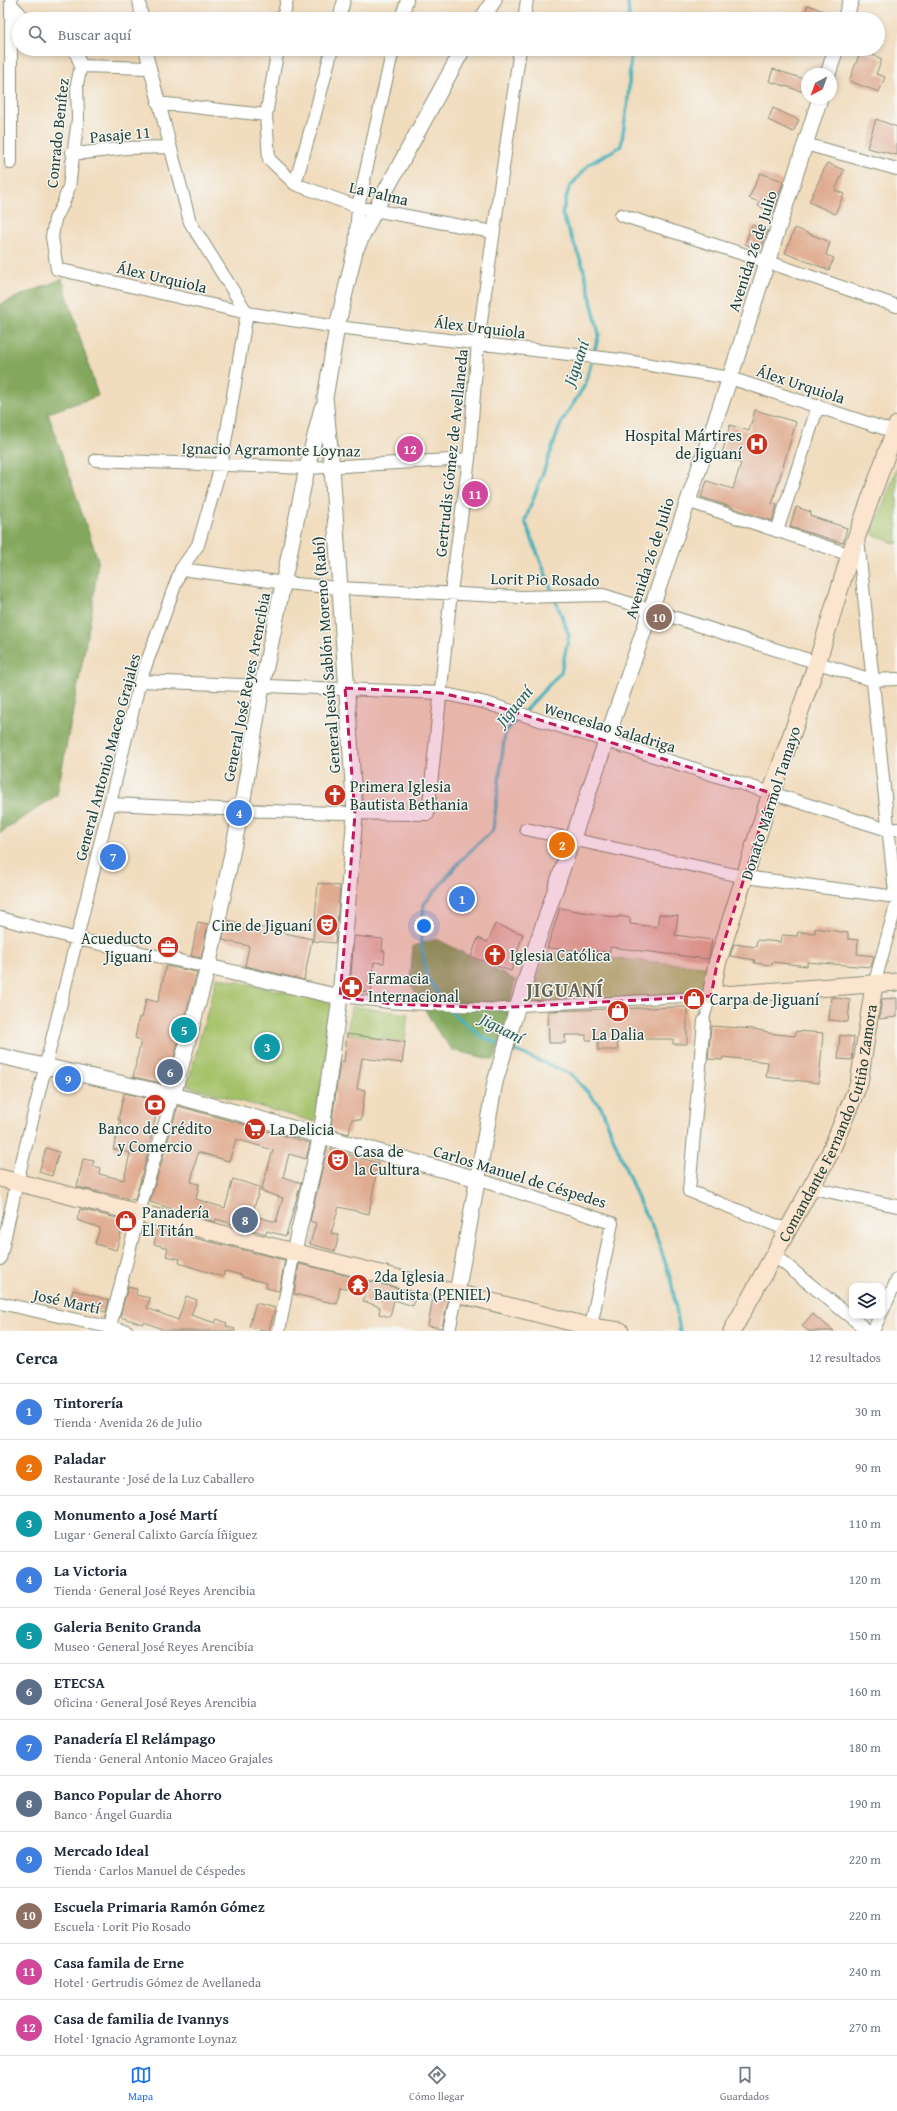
<!DOCTYPE html>
<html lang="es">
<head>
<meta charset="utf-8">
<style>
	:root { --surface:#fff; --page:#f6f6f7; --text:#1f2937; --muted:#747a83; --line:#e0e1e3; --accent:#1a73e8 }
	body { margin:0; font-family:"Gentium Book Plus",serif; background:var(--page); color:var(--text) }
	.controls { position:absolute; right:12px; bottom:12px; display:grid; overflow:hidden; border-radius:8px; box-shadow:0 2px 6px #0003 }
	.controls button { width:36px; height:36px; display:grid; place-items:center; padding:0; border:0; border-bottom:1px solid var(--line); background:var(--surface); color:var(--text); font:20px sans-serif }
	.compass { position:absolute; left:801px; top:68px; width:36px; height:36px; border-radius:50%; background:var(--surface); box-shadow:0 2px 6px #0003; rotate:221deg }
	.you { position:absolute; left:424px; top:926px; width:14px; height:14px; margin:-10px; border:3px solid #fff; border-radius:50%; background:#1a73e8; box-shadow:0 0 0 6px #1a73e833 }
	.badge { display:grid; place-items:center; width:26px; height:26px; border-radius:50%; background:var(--accent); color:#fff; font-size:13px; font-weight:700 }
	.pin { position:absolute; translate:-50% -50%; border:2px solid #fff; box-shadow:0 1px 4px #0006 }
	.list { margin:0; padding:0; list-style:none }
	h2 { display:flex; justify-content:space-between; align-items:center; height:52px; margin:0; padding:0 16px; font-size:17px }
	h2 small { font-size:13px; font-weight:400; color:var(--muted) }
	.list li { display:grid; grid-template-columns:26px 1fr auto; gap:12px; align-items:center; box-sizing:border-box; height:56px; padding:0 16px; border-top:1px solid var(--line) }
	.list b { display:block; font-size:15px; white-space:nowrap }
	.list p { margin:0; font-size:13px; white-space:nowrap; color:var(--muted) }
	.list em { font-size:13px; font-style:normal; color:var(--muted) }
	.icon { flex:none; width:22px; height:22px; fill:none; stroke:currentColor; stroke-width:2; stroke-linecap:round; stroke-linejoin:round }
	.map { position:relative; flex:none; width:897px; height:1331px; overflow:hidden }
	.search { position:absolute; background:var(--surface); box-shadow:0 2px 6px #0003; left:12px; right:12px; top:12px; height:44px; display:flex; align-items:center; gap:10px; box-sizing:border-box; padding:0 14px; border-radius:22px; color:var(--muted); font-size:15px }
	.sheet { height:724px; background:var(--surface) }
	nav { display:flex; justify-content:space-around; align-items:center; box-sizing:border-box; height:56px; border-top:1px solid var(--line); background:var(--surface); font-size:11px; color:var(--muted) }
	nav a { display:grid; justify-items:center; gap:2px }
	nav .on { color:var(--accent) }
	.map>svg:first-child { display:block }
	.green { fill:#a4c168; stroke:#627f4e }
	.forest { fill:#83a75c; stroke:#517248 }
	.lines { fill:none; stroke-linecap:round; stroke-linejoin:round }
	.stream { stroke:#40b0ba; stroke-width:3.5 }
	.building { fill:#e0ac91; fill-rule:evenodd }
	.pedestrian-casing { stroke:#888c78; stroke-width:11 }
	.minor-casing { stroke:#888c78; stroke-width:14 }
	.tertiary-casing { stroke:#888c78; stroke-width:17 }
	.secondary-casing { stroke:#888c78; stroke-width:19 }
	.pedestrian { stroke:#fff; stroke-width:9 }
	.minor { stroke:#fff; stroke-width:12 }
	.tertiary { stroke:#fff; stroke-width:15 }
	.secondary { stroke:#fbe5cf; stroke-width:17 }
	.marked { fill:#c2185b; fill-opacity:0.2; stroke:#c2185b; stroke-width:3; stroke-dasharray:8 5; stroke-linejoin:round }
	.labels { text-anchor:middle; stroke-width:3; stroke-linejoin:round; paint-order:stroke }
	.street-label { font-size:16px; fill:#1f3d34; stroke:#f6f6f2 }
	.poi-label { font-size:16px; fill:#1f3d34; stroke:#f6f6f2; text-anchor:start }
	.water-label { font-size:17px; font-style:italic; fill:#29605c; stroke:#f6f6f2 }
	.district-label { font-size:20px; font-weight:bold; letter-spacing:1px; fill:#636455; stroke:#f6f6f2 }
</style>
</head>
<body>
<div class="map">
<svg width="897" height="1331" viewBox="0 0 897 1331">
	<rect width="100%" height="100%" fill="#f6f6f2"/>
	<filter id="ink" filterUnits="userSpaceOnUse"><feTurbulence type="fractalNoise" baseFrequency=".025" numOctaves="2"/><feDisplacementMap in="SourceGraphic" scale="8" xChannelSelector="R" yChannelSelector="G"/><feConvolveMatrix kernelMatrix="1 2 1 2 8 2 1 2 1" color-interpolation-filters="sRGB"/></filter>
	<filter id="wash" filterUnits="userSpaceOnUse"><feTurbulence type="fractalNoise" baseFrequency=".012" numOctaves="4" result="noise"/><feDisplacementMap in="SourceGraphic" scale="16" xChannelSelector="R" yChannelSelector="G"/><feGaussianBlur stdDeviation="0.9" result="paint"/><feColorMatrix in="noise" values="0 0 0 0 0 0 0 0 0 0 0 0 0 0 0 0 0 1.4 0 .05"/><feComposite in="paint" operator="in"/></filter>
	<g filter="url(#wash)">
		<rect width="100%" height="100%" fill="#f1dcbd"/>
		<path class="green" d="M897 468V544L872 534Z
			M547 953 712 967 703 992 528 1006Z
			M217 977 335 1003 315 1122 187 1086Z
			M351 1006 408 1014 405 1042 347 1034Z"/>
		<path class="forest" d="M62 279 98 396 48 413 98 560 92 611 57 795 0 833V304Z
			M437 939 515 980 504 1031 494 1060 452 1050 436 1029 410 983 413 946Z"/>
		<g class="lines">
			<path class="stream" d="M628 0 629 19
				M502 1045 482 1037 449 1010 427 977 421 943 424 904 462 859 493 830 505 732 561 672 569 635 525 521 562 421 585 385 599 334 583 266 562 214 569 188 589 164 621 146 628 101 631 49
				M509 1048 571 1074 601 1107 640 1204 655 1232 671 1280 680 1331"/>
		</g>
		<g id="blocks">
			<path class="building" d="M808 5 836 16V19H803Z
				M861 50 882 59 876 74 885 77 879 92 849 81Z
				M773 69 807 80V93L769 81Z
				M773 108 799 120 793 132 768 120Z
				M876 119 897 127V155L867 148Z
				M827 163 844 170 835 190 844 194 835 214 809 202Z
				M760 173 783 181 774 213 758 206 759 202 749 198Z
				M752 225 768 231 760 250 745 244Z
				M795 228 830 242 826 255 834 258 829 270 785 253Z
				M755 410 796 422 772 504 777 505 772 521 701 497 707 481 733 489 741 463 721 457 730 425 749 431Z
				M796 507 811 512 810 516 847 528 843 543 790 527Z
				M318 883 340 886 335 943 313 941Z
				M560 908 618 918V916L630 918V924L657 927 659 914 678 916 675 935 712 940 710 952 708 959 610 947V952L547 948Z
				M227 920 312 939 304 980 245 966 249 946 223 940Z
				M198 922 208 924 201 958 191 956Z
				M495 924 523 934 511 971 471 957 478 938 488 942Z
				M815 928 848 933V939L858 940 857 954 874 956 871 967 807 962V966L772 962V965L754 963 755 960 730 956 734 944 756 947 757 940 781 942 782 935 797 936 798 932 815 933Z
				M354 936 383 939 382 951H385L384 963 374 962 371 993 350 989Z
				M166 966 197 972 167 1084 133 1077 141 1040 135 1038 139 1017 142 1018 146 999 158 1002Z
				M831 997 850 1000 848 1022 829 1020Z
				M897 998V1017L879 1019 882 999Z
				M673 1007H687V1044H673V1039H617L618 1050H598V1040H586V1035H565V1043H549L548 1011Z
				M711 1026 754 1029 768 1032V1033L795 1036 796 1031 823 1033 819 1083 766 1077 768 1062 723 1057 722 1060 708 1059Z
				M347 1034 405 1042 402 1063 362 1058 357 1089 365 1090 361 1120 352 1119 349 1134 331 1129 340 1061 344 1062Z
				M840 1035 854 1037 852 1060 838 1059Z
				M124 1093 159 1101 146 1160 135 1200 77 1187 83 1159 94 1161 92 1166 100 1168 99 1174 124 1180 130 1153 113 1149 121 1120H118Z
				M178 1106 310 1143 306 1159 289 1154 283 1177 301 1183 286 1236 267 1231 266 1234 216 1219 215 1222 150 1202ZM236 1139 273 1150 261 1191 283 1198 276 1222 252 1215 260 1187 233 1179 225 1208 196 1199 199 1184 191 1182 198 1152 229 1161Z
				M46 1148 59 1152 52 1176 39 1172Z
				M327 1148 378 1163 369 1214 339 1207 331 1233 339 1235 335 1251 310 1244 316 1223 310 1221Z
				M80 1209 125 1220 116 1250 95 1244 100 1228 77 1220Z
				M157 1229 285 1260 279 1291 266 1288 267 1283 242 1277V1275L225 1271 223 1277 179 1263 180 1259 166 1256 168 1248 154 1244Z
				M299 1264 317 1268 417 1293 413 1306 394 1300 390 1317 379 1314 380 1307 363 1301 366 1293 340 1287 337 1304 294 1294Z
				M128 1287 137 1289 136 1295 150 1298 147 1308 178 1320 186 1296 197 1300 191 1315 215 1323 217 1319 227 1323 226 1326 235 1329V1331H167L144 1322 143 1324 120 1317Z
				M73 1290 109 1300 106 1312 69 1303Z
				M433 1297 448 1301 442 1328 428 1326Z
				M256 1303 275 1308 269 1331 249 1327Z
				M812 1314 834 1331H808L802 1326Z"/>
		</g>
	</g>
	<g filter="url(#ink)">
		<use href="#blocks" fill-opacity="0" stroke="#888c78" stroke-width="1"/>
		<g class="lines">
			<g class="pedestrian-casing">
				<path id="pedestrian" d="M340 997 392 1004 495 1008 711 996 704 1021"/>
			</g>
			<g class="minor-casing">
				<path id="minor" d="M11 0V163
					M139 0 142 19
					M11 4 25 19
					M283 19 287 0
					M339 19 344 0
					M401 19 407 0
					M524 19 527 0
					M71 49 76 53 81 66 77 84 78 119 69 187 63 204 55 219 52 237 57 269 247 313 337 327 620 360 730 378 895 432
					M278 49 266 115 269 159 295 184 358 207 493 232
					M448 49 460 55
					M81 66 149 68
					M158 103 266 115
					M805 144 897 169
					M72 152 84 153 126 148 170 147
					M295 184 314 118 332 49
					M621 215 768 262 897 306
					M355 248 358 207 393 49
					M96 460 307 468 469 459
					M687 501 857 557
					M777 531 818 406
					M858 539 897 912
					M181 569 285 583 339 588 521 597 603 595 872 680 897 679
					M140 681 441 693 486 703 888 830 897 829
					M110 804C216 809 322 814 428 814L451 592 469 459 478 342 520 49
					M526 829 745 877 896 897
					M0 918 77 939 208 967
					M874 985 896 905
					M704 1021 689 1191 788 1230
					M477 1179 612 1223 590 1331
					M812 1188 897 1206
					M775 1256 868 1331
					M0 1259 17 1182 140 681 181 569 198 545 221 466 247 313 190 222 145 49
					M0 1303 127 1331
					M882 1312 897 1280
					M109 1331 139 1212 173 1095
					M279 1331 294 1251
					M449 1331 457 1293
					M873 1331 880 1316"/>
			</g>
			<g class="tertiary-casing">
				<path id="tertiary" d="M482 19 494 0
					M845 19 851 0
					M828 74 836 49
					M208 967 340 997
					M0 1056 173 1095 477 1179
					M173 1095 208 967 241 811 262 686 307 468 322 408
					M294 1251 321 1135 340 997 355 814 332 468 325 398 337 327 355 251 375 210 463 49
					M457 1293 495 1082 534 952 730 378 820 98"/>
			</g>
			<g class="secondary-casing">
				<g id="secondary">
					<path d="M897 425 850 555 817 663 771 793 717 964 711 996 897 982"/>
					<path d="M0 1178 591 1327 620 1331"/>
					<path id="s1" d="M732 1331 830 1153 859 1083 874 985"/>
				</g>
			</g>
			<use href="#pedestrian" class="pedestrian"/>
			<use href="#minor" class="minor"/>
			<use href="#tertiary" class="tertiary"/>
			<use href="#secondary" class="secondary"/>
		</g>
	</g>
	<path class="marked" d="M345 688 441 693 486 703 771 793 717 964 711 996 495 1008 392 1004 340 997 355 814Z"/>
	<defs>
		<g id="hospital-disc" transform="scale(1.15)"><circle r="9.5" fill="#c8321e" stroke="#f6f6f2"/><path d="M-5-5h3v3.5h4V-5h3V5h-3V1.5h-4V5h-3Z" fill="#fff"/></g>
		<g id="church-disc" transform="scale(1.15)"><circle r="9.5" fill="#c8321e" stroke="#f6f6f2"/><path d="M-1.2-6h2.4v3.5h3.3v2.4h-3.3V6h-2.4V-.1h-3.3v-2.4h3.3Z" fill="#fff"/></g>
		<g id="theatre-disc" transform="scale(1.15)"><circle r="9.5" fill="#c8321e" stroke="#f6f6f2"/><path d="M-5-5.5Q0-4 5-5.5V0Q5 5 0 6Q-5 5-5 0ZM-3.3-2.5H-1v1.5H-3.3ZM1-2.5H3.3v1.5H1ZM-2.8 1Q0 5.5 2.8 1Z" fill="#fff"/></g>
		<g id="office-disc" transform="scale(1.15)"><circle r="9.5" fill="#c8321e" stroke="#f6f6f2"/><path d="M-6-3h4V-5.5h4V-3h4V5H-6ZM-1-4.5V-3h2v-1.5ZM-6 0V1H6V0Z" fill="#fff"/></g>
		<g id="pharmacy-disc" transform="scale(1.15)"><circle r="9.5" fill="#c8321e" stroke="#f6f6f2"/><path d="M-2-6h4v4h4v4h-4v4h-4v-4h-4v-4h4Z" fill="#fff"/></g>
		<g id="shop-disc" transform="scale(1.15)"><circle r="9.5" fill="#c8321e" stroke="#f6f6f2"/><path d="M-5-2.5h2.3a2.7 3.5 0 0 1 5.4 0H5L5.5 6h-11ZM-1.5-2.5h3a1.5 2.3 0 0 0-3 0Z" fill="#fff"/></g>
		<g id="bank-disc" transform="scale(1.15)"><circle r="9.5" fill="#c8321e" stroke="#f6f6f2"/><path d="M-6-4H6V4H-6ZM0-2.3a2.3 2.3 0 1 0 0 4.6a2.3 2.3 0 1 0 0-4.6Z" fill="#fff"/></g>
		<g id="supermarket-disc" transform="scale(1.15)"><circle r="9.5" fill="#c8321e" stroke="#f6f6f2"/><path d="M-6-5.5h2.5l.6 2H6L4.5 2H-2.5L-4.4-4H-6ZM-1.5 3.2a1.3 1.3 0 1 0 .1 0ZM3 3.2a1.3 1.3 0 1 0 .1 0Z" fill="#fff"/></g>
		<g id="temple-disc" transform="scale(1.15)"><circle r="9.5" fill="#c8321e" stroke="#f6f6f2"/><path d="M0-6L5-2H3V0L6.5 2.5H4V6H1.5V3h-3V6H-4V2.5H-6.5L-3 0V-2H-5Z" fill="#fff"/></g>
	</defs>
	<g fill-rule="evenodd">
		<use href="#hospital-disc" x="757" y="444"/>
		<use href="#church-disc" x="335" y="795"/>
		<use href="#theatre-disc" x="327" y="925"/>
		<use href="#office-disc" x="168" y="947"/>
		<use href="#church-disc" x="495" y="955"/>
		<use href="#pharmacy-disc" x="352" y="987"/>
		<use href="#shop-disc" x="694" y="999"/>
		<use href="#shop-disc" x="618" y="1011"/>
		<use href="#bank-disc" x="155" y="1105"/>
		<use href="#supermarket-disc" x="255" y="1129"/>
		<use href="#theatre-disc" x="338" y="1160"/>
		<use href="#shop-disc" x="126" y="1221"/>
		<use href="#temple-disc" x="358" y="1285"/>
	</g>
	<g class="labels">
		<g class="street-label">
			<text transform="translate(57 133) rotate(-84)" y="6">Conrado Benítez</text>
			<text transform="translate(120 134) rotate(-5)" y="6">Pasaje 11</text>
			<text transform="translate(379 193) rotate(13)" y="6">La Palma</text>
			<text transform="translate(752 251) rotate(-72)" y="6">Avenida 26 de Julio</text>
			<text transform="translate(162 277) rotate(13)" y="6">Álex Urquiola</text>
			<text transform="translate(480 327) rotate(7)" y="6">Álex Urquiola</text>
			<text transform="translate(801 384) rotate(18)" y="6">Álex Urquiola</text>
			<text transform="translate(271 449) rotate(1)" y="6">Ignacio Agramonte Loynaz</text>
			<text transform="translate(451 453) rotate(-84)" y="6">Gertrudis Gómez de Avellaneda</text>
			<text transform="translate(649 558) rotate(-72)" y="6">Avenida 26 de Julio</text>
			<text transform="translate(545 579) rotate(1)" y="6">Lorit Pio Rosado</text>
			<text transform="translate(326 655) rotate(-94)" y="6">General Jesús Sablón Moreno (Rabí)</text>
			<text transform="translate(246 687) rotate(-79)" y="6">General José Reyes Arencibia</text>
			<text transform="translate(610 727) rotate(17)" y="6">Wenceslao Saladriga</text>
			<text transform="translate(107 757) rotate(-75)" y="6">General Antonio Maceo Grajales</text>
			<text transform="translate(770 803) rotate(-72)" y="6">Donato Mármol Tamayo</text>
			<text dy="6" stroke="none"><textPath href="#s1" startOffset="231">Comandante Fernando Cutiño Zamora</textPath></text>
			<text transform="translate(520 1176) rotate(17)" y="6">Carlos Manuel de Céspedes</text>
			<text transform="translate(67 1301) rotate(12)" y="6">José Martí</text>
		</g>
		<g class="poi-label">
			<text x="742" y="441" text-anchor="end">Hospital Mártires<tspan x="742" dy="18">de Jiguaní</tspan></text>
			<text x="350" y="792">Primera Iglesia<tspan x="350" dy="18">Bautista Bethania</tspan></text>
			<text x="312" y="931" text-anchor="end">Cine de Jiguaní</text>
			<text x="152" y="944" text-anchor="end">Acueducto<tspan x="152" dy="18">Jiguaní</tspan></text>
			<text x="510" y="961">Iglesia Católica</text>
			<text x="368" y="984">Farmacia<tspan x="368" dy="18">Internacional</tspan></text>
			<text x="710" y="1005">Carpa de Jiguaní</text>
			<text x="618" y="1040" text-anchor="middle">La Dalia</text>
			<text x="155" y="1134" text-anchor="middle">Banco de Crédito<tspan x="155" dy="18">y Comercio</tspan></text>
			<text x="270" y="1135">La Delicia</text>
			<text x="354" y="1157">Casa de<tspan x="354" dy="18">la Cultura</tspan></text>
			<text x="142" y="1218">Panadería<tspan x="142" dy="18">El Titán</tspan></text>
			<text x="374" y="1282">2da Iglesia<tspan x="374" dy="18">Bautista (PENIEL)</tspan></text>
		</g>
		<g class="water-label">
			<text transform="translate(576 363) rotate(-71)" y="6">Jiguaní</text>
			<text transform="translate(514 706) rotate(-50)" y="6">Jiguaní</text>
			<text transform="translate(502 1028) rotate(27)" y="6">Jiguaní</text>
		</g>
		<g class="district-label">
			<text x="565" y="997">JIGUANÍ</text>
		</g>
	</g>
</svg>
<div class="controls">
<button><svg class="icon" aria-label="layers" viewBox="0 0 24 24"><path d="M12 4l9 5-9 5-9-5zM3 14l9 5 9-5"/></svg></button>
</div>
<svg class="compass" viewBox="-18 -18 36 36"><path d="M0-13l5 13h-10z" fill="#e53935"/><path d="M0 13l5-13h-10z" fill="#747a83"/></svg>
<div class="you"></div>
<div class="pin badge" style="left:462px;top:899px;background:#3f7fe0">1</div>
<div class="pin badge" style="left:562px;top:845px;background:#e8710a">2</div>
<div class="pin badge" style="left:267px;top:1047px;background:#0f9aa8">3</div>
<div class="pin badge" style="left:239px;top:813px;background:#3f7fe0">4</div>
<div class="pin badge" style="left:184px;top:1030px;background:#0f9aa8">5</div>
<div class="pin badge" style="left:170px;top:1072px;background:#5c6f8a">6</div>
<div class="pin badge" style="left:113px;top:857px;background:#3f7fe0">7</div>
<div class="pin badge" style="left:245px;top:1220px;background:#5c6f8a">8</div>
<div class="pin badge" style="left:68px;top:1079px;background:#3f7fe0">9</div>
<div class="pin badge" style="left:659px;top:617px;background:#8d6e63">10</div>
<div class="pin badge" style="left:475px;top:494px;background:#d1479c">11</div>
<div class="pin badge" style="left:410px;top:449px;background:#d1479c">12</div>
<div class="search"><svg class="icon" aria-label="search" viewBox="0 0 24 24"><circle cx="10" cy="10" r="6"/><path d="M15 15l6 6"/></svg>Buscar aquí</div>
</div>
<section class="sheet">
<h2>Cerca<small>12 resultados</small></h2>
<ul class="list">
<li><span class="badge" style="background:#3f7fe0">1</span><div><b>Tintorería</b><p>Tienda · Avenida 26 de Julio</p></div><em>30 m</em></li>
<li><span class="badge" style="background:#e8710a">2</span><div><b>Paladar</b><p>Restaurante · José de la Luz Caballero</p></div><em>90 m</em></li>
<li><span class="badge" style="background:#0f9aa8">3</span><div><b>Monumento a José Martí</b><p>Lugar · General Calixto García Íñiguez</p></div><em>110 m</em></li>
<li><span class="badge" style="background:#3f7fe0">4</span><div><b>La Victoria</b><p>Tienda · General José Reyes Arencibia</p></div><em>120 m</em></li>
<li><span class="badge" style="background:#0f9aa8">5</span><div><b>Galeria Benito Granda</b><p>Museo · General José Reyes Arencibia</p></div><em>150 m</em></li>
<li><span class="badge" style="background:#5c6f8a">6</span><div><b>ETECSA</b><p>Oficina · General José Reyes Arencibia</p></div><em>160 m</em></li>
<li><span class="badge" style="background:#3f7fe0">7</span><div><b>Panadería El Relámpago</b><p>Tienda · General Antonio Maceo Grajales</p></div><em>180 m</em></li>
<li><span class="badge" style="background:#5c6f8a">8</span><div><b>Banco Popular de Ahorro</b><p>Banco · Ángel Guardia</p></div><em>190 m</em></li>
<li><span class="badge" style="background:#3f7fe0">9</span><div><b>Mercado Ideal</b><p>Tienda · Carlos Manuel de Céspedes</p></div><em>220 m</em></li>
<li><span class="badge" style="background:#8d6e63">10</span><div><b>Escuela Primaria Ramón Gómez</b><p>Escuela · Lorit Pio Rosado</p></div><em>220 m</em></li>
<li><span class="badge" style="background:#d1479c">11</span><div><b>Casa famila de Erne</b><p>Hotel · Gertrudis Gómez de Avellaneda</p></div><em>240 m</em></li>
<li><span class="badge" style="background:#d1479c">12</span><div><b>Casa de familia de Ivannys</b><p>Hotel · Ignacio Agramonte Loynaz</p></div><em>270 m</em></li>
</ul>
</section>
<nav>
<a class="on"><svg class="icon" aria-label="map" viewBox="0 0 24 24"><path d="M3 6l6-2 6 2 6-2v14l-6 2-6-2-6 2zM9 4v14M15 6v14"/></svg>Mapa</a>
<a><svg class="icon" aria-label="directions" viewBox="0 0 24 24"><path d="M12 3l9 9-9 9-9-9zM9 14v-3h6M13 9l2 2-2 2"/></svg>Cómo llegar</a>
<a><svg class="icon" aria-label="saved" viewBox="0 0 24 24"><path d="M7 4h10v16l-5-4-5 4z"/></svg>Guardados</a>
</nav>
</body>
</html>
